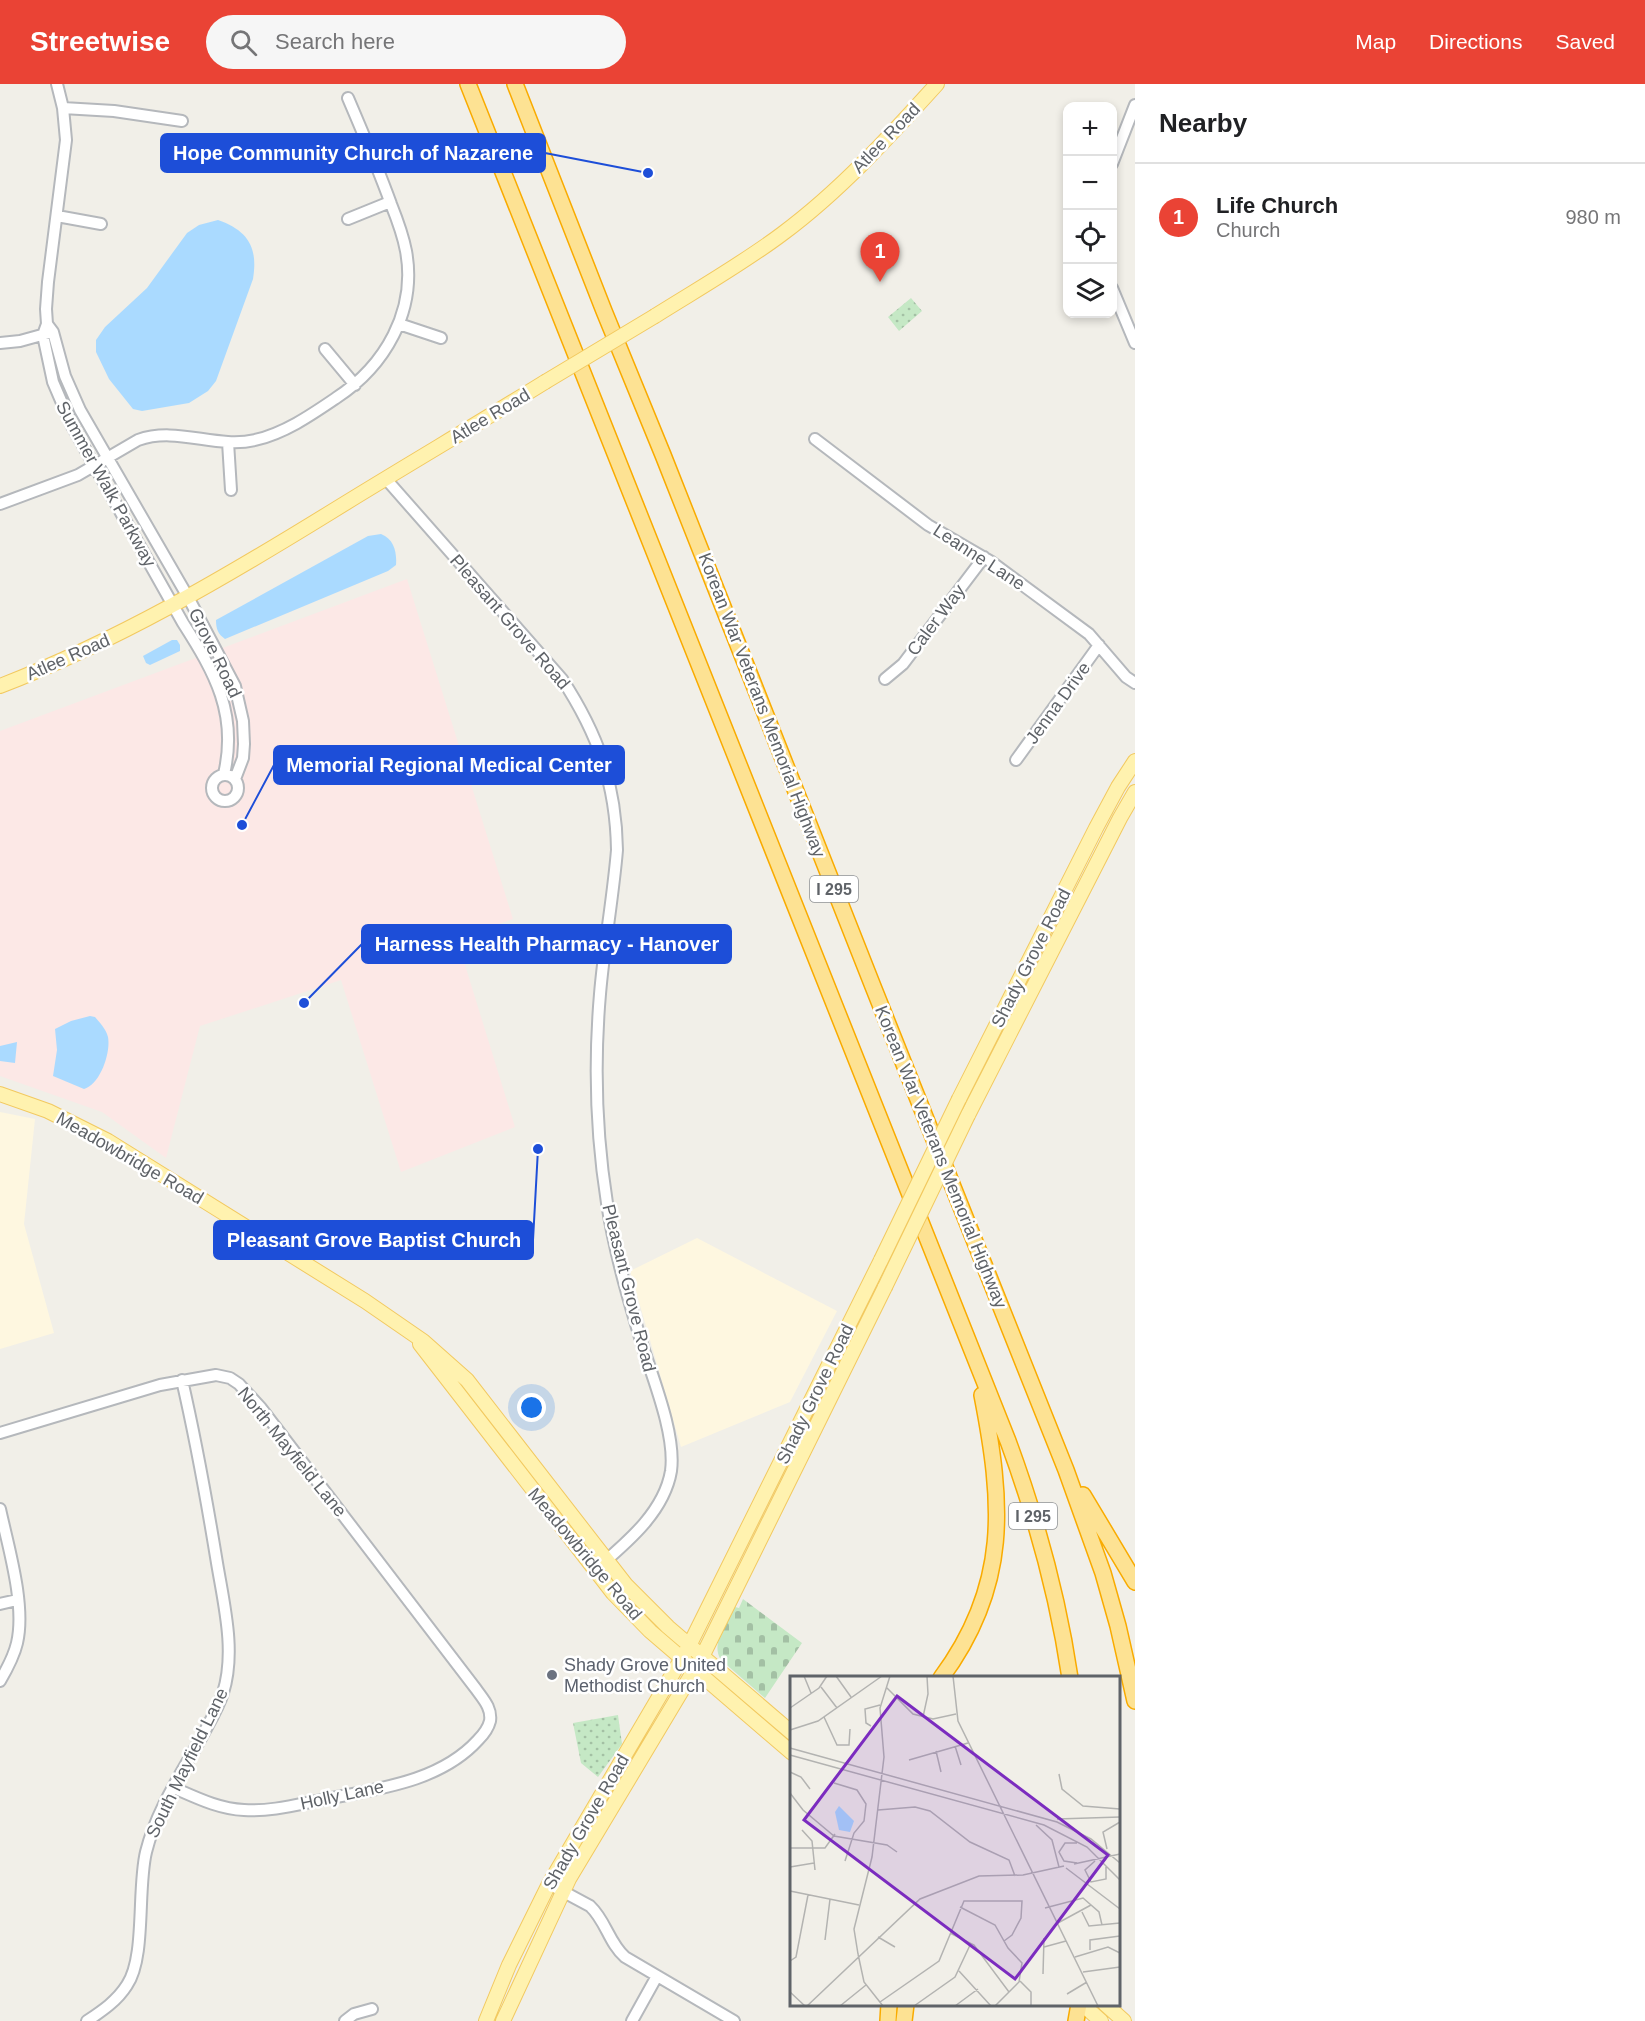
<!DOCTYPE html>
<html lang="en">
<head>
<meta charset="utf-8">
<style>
	:root { --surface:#fff; --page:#f6f6f6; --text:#202124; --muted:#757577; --line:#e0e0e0; --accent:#ea4335 }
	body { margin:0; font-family:Arial,sans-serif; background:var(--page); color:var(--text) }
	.controls { position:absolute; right:18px; top:18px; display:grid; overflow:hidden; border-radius:12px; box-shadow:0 3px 9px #0003 }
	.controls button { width:54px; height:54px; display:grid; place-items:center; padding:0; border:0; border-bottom:2px solid var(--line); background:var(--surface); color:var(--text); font:30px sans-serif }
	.you { position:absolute; left:532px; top:1324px; width:21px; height:21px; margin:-15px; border:4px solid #fff; border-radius:50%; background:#1a73e8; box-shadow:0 0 0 9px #1a73e833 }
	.badge { display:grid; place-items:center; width:39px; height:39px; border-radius:50%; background:var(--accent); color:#fff; font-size:20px; font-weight:700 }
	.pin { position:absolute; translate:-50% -50px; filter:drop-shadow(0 2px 3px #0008) }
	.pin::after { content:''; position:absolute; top:32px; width:21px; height:18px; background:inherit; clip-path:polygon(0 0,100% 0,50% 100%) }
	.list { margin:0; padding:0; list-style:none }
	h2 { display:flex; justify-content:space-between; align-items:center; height:78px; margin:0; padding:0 24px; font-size:26px }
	h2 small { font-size:20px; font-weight:400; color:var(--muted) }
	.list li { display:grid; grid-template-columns:39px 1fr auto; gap:18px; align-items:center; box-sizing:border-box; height:108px; padding:0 24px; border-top:2px solid var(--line) }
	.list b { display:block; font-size:22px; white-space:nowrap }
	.list p { margin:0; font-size:20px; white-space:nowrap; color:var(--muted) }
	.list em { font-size:20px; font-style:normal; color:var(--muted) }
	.icon { flex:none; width:33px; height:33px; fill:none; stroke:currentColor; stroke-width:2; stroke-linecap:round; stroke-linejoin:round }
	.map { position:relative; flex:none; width:1135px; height:1937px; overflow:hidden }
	header { display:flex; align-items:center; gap:36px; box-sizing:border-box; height:84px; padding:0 30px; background:var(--accent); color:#fff }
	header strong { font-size:28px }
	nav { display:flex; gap:33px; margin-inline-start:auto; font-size:21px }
	.search { width:420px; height:54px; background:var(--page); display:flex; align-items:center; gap:15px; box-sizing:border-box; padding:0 21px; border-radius:33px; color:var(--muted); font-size:22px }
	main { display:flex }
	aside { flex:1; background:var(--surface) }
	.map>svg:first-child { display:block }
	.commercial { fill:#fef7e0 }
	.medical { fill:#fce8e6 }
	.green { fill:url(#green-dots) }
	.cemetery { fill:url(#cemetery-stones) }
	.water { fill:#aadaff }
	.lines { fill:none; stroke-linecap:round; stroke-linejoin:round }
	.minor-casing { stroke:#b5b8bc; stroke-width:14 }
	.major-casing { stroke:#f2c960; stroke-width:16 }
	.highway-casing { stroke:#f9ab00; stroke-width:18 }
	.minor { stroke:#fff; stroke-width:10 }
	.major { stroke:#fff2af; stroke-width:14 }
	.highway { stroke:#fde293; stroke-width:15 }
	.major-bridge-casing { stroke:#f2c960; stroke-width:16; stroke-linecap:butt }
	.major-bridge { stroke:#fff2af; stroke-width:14 }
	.worship-dot { fill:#6b7280; stroke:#fff; stroke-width:2 }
	.labels { text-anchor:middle; stroke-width:5; stroke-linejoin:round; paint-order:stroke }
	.shield { fill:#fff; stroke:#8f9295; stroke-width:1.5 }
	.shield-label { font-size:16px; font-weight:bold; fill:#5f6368 }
	.street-label { font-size:18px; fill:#5f6368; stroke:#fff }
	.worship-label { font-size:18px; fill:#5b616d; stroke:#fff; text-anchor:start }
	.inset-road { fill:none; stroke:#b3b3b1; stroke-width:1.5 }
	.view { fill:#7b2cbf; fill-opacity:0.15; stroke:#7b2cbf; stroke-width:3 }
	.inset-edge { fill:none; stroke:#5f6368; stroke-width:3 }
	.leader { fill:none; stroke:#1d4ed8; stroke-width:2 }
	.callout-dot { fill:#1d4ed8; stroke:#fff; stroke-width:2 }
	.callout { fill:#1d4ed8; stroke:#1d4ed8; stroke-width:2 }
	.callout-label { font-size:20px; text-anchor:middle; font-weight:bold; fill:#fff }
</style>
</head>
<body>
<header>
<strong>Streetwise</strong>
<div class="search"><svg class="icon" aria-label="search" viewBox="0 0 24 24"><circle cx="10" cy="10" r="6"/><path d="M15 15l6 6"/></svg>Search here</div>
<nav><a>Map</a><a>Directions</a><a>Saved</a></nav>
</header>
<main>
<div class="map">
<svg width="1135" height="1937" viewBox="0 0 1135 1937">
	<defs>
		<pattern id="green-dots" width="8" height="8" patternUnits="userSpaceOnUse" patternTransform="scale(1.5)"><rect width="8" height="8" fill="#c5e8c5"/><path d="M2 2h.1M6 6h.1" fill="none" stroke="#a3c0a4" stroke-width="1.8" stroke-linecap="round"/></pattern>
		<pattern id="cemetery-stones" width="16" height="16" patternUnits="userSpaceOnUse" patternTransform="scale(1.5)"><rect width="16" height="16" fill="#c5e8c5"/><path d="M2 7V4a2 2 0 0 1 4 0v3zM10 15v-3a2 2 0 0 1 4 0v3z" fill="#a3c0a4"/></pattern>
	</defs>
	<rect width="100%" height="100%" fill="#f1efe8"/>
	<path class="commercial" d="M0 1028 35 1035 24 1140 54 1249 0 1265Z
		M697 1154 837 1227 790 1318 681 1363 630 1187Z"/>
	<path class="medical" d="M407 495 513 835 457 855 515 1043 401 1088 341 896 200 942 166 1074 102 1028 0 992V647Z"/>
	<path class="green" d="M911 214 922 227 899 247 888 233Z
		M618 1631 622 1660 598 1693 581 1679 573 1639Z"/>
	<path class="cemetery" d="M743 1515 802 1559 765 1614 721 1576C710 1559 727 1539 735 1523L739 1524Z"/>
	<path class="water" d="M218 136C249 147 258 164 253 195L216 297 208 307 189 319 142 327 133 325 109 295 96 268V256L105 243 147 204 187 149 199 141Z
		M381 450C394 455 397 468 396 481L388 487 225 555C218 550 216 545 216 536L368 452Z
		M172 556H177L180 561V567L150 581 146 579 143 572Z
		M90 932 95 933C100 939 106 945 108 953 111 969 100 1001 84 1005L53 992 57 966 55 945 71 937Z
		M17 958 15 979 0 977V962Z"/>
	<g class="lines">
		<g class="minor-casing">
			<path id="minor" d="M57 0 63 24 66 56 48 198 46 225 47 240 43 251 53 298 71 340 183 539C215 589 238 630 224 690
				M63 24 114 27 182 37
				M1112 80 1135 21
				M57 132 101 140
				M348 135 390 118
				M1112 204 1135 259
				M47 240 53 248 65 292 80 326 188 513 235 602 243 637 244 660 243 674 235 695
				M399 240 441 254
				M0 259 20 257 49 249
				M325 265 355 301
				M815 355 928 441 990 477 1089 550 1126 593 1135 599
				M228 358 231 406
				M386 395 562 595C598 650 616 700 617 766 613 814 604 862 600 910 594 980 596 1050 607 1119 614 1166 628 1214 642 1260 653 1295 676 1351 671 1387 664 1429 625 1460 595 1486
				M0 420 78 391 138 356C177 342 216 365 255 356 285 349 311 331 336 314 385 282 417 227 406 167 403 151 397 135 391 120 378 84 363 49 348 14
				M885 595 903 580 984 473
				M1016 676 1099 561
				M212 704a13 13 0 1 1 26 0a13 13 0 1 1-26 0Z
				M0 1349 160 1301 216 1291 230 1294 239 1300 261 1324 476 1605C483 1615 492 1624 490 1637 488 1645 483 1651 478 1656 440 1698 377 1705 326 1715 299 1720 271 1728 244 1726 219 1725 197 1714 174 1704
				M0 1425C8 1462 26 1521 17 1559 14 1572 7 1585 0 1597
				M0 1520 17 1516
				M549 1800 590 1822C606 1837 609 1859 625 1873L734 1937
				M87 1937C102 1927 117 1917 127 1901 146 1873 137 1805 146 1768 156 1727 181 1690 201 1654 209 1639 218 1625 223 1609 236 1568 224 1521 217 1479 207 1418 196 1357 182 1296
				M345 1937 354 1930 372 1925
				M632 1937 657 1892"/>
		</g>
		<g class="major-casing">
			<path id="major" d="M655 232C698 205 742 180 782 150 840 107 889 53 937 0
				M0 602C117 557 224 494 331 428 402 384 474 342 545 298
				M0 1010 48 1027 108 1057 365 1217 423 1257 467 1296 626 1501 668 1543 792 1649
				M959 1015 1096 744 1118 703 1135 677
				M968 1031 1120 734 1135 708
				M420 1260 613 1509 650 1547 792 1669
				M1082 1920 1101 1937
				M1105 1920 1124 1937
				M486 1937 509 1881 549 1800 689 1562 881 1176
				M503 1937 569 1795 702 1573 885 1203"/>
		</g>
		<g class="highway-casing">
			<path id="highway" d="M468 0 1008 1357C1036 1433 1058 1513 1070 1594
				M515 0 604 227 663 371 874 905 1066 1386 1103 1489 1118 1542 1135 1617
				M1083 1411 1135 1498
				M941 1594C1010 1501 1003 1419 982 1311
				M888 1937 889 1920
				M904 1937 906 1920
				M1076 1937 1079 1920"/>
		</g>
		<use href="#minor" class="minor"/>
		<use href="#major" class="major"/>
		<use href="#highway" class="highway"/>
		<g class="major-bridge-casing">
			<path id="major-bridge" d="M545 298 655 232
				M881 1176 959 1015
				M885 1203 968 1031"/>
		</g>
		<use href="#major-bridge" class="major-bridge"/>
	</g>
	<circle class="worship-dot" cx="552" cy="1591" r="6"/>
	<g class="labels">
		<g class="shield">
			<rect x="810" y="792" width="48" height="26" rx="4.5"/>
			<rect x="1009" y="1419" width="48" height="26" rx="4.5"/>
		</g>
		<g class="shield-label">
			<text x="834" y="811">I 295</text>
			<text x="1033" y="1438">I 295</text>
		</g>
		<g class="street-label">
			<text transform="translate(886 54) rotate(-46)" y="6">Atlee Road</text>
			<text transform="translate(490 332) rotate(-31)" y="6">Atlee Road</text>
			<text transform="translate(106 400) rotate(61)" y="6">Summer Walk Parkway</text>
			<text transform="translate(979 473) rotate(33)" y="6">Leanne Lane</text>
			<text transform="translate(936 536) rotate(-53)" y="6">Caler Way</text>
			<text transform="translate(510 538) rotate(49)" y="6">Pleasant Grove Road</text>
			<text transform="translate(215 569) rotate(64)" y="6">Grove Road</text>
			<text transform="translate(68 573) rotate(-24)" y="6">Atlee Road</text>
			<text transform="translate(1058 619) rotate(-54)" y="6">Jenna Drive</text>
			<text transform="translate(762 621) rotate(69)" y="6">Korean War Veterans Memorial Highway</text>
			<text transform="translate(1031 874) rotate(-63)" y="6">Shady Grove Road</text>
			<text transform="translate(941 1073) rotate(68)" y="6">Korean War Veterans Memorial Highway</text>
			<text transform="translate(130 1074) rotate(30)" y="6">Meadowbridge Road</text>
			<text transform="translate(629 1204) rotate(76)" y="6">Pleasant Grove Road</text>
			<text transform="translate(815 1310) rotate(-64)" y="6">Shady Grove Road</text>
			<text transform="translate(292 1368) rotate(51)" y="6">North Mayfield Lane</text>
			<text transform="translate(585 1470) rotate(50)" y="6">Meadowbridge Road</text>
			<text transform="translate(187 1679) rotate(-64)" y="6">South Mayfield Lane</text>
			<text transform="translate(342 1711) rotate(-12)" y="6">Holly Lane</text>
			<text transform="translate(586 1738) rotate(-60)" y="6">Shady Grove Road</text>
		</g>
		<g class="worship-label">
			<text x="564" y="1587">Shady Grove United<tspan x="564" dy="21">Methodist Church</tspan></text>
		</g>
	</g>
	<g transform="translate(790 1592)">
		<rect width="330" height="330" fill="#f1efe8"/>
		<path d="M49 130 64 145 60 156 49 154 45 136Z" fill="#aadaff"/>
		<path class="inset-road" d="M14 0 21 17M46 0 61 21M163 0 168 45 308 330M31 11 47 32M96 11 123 38 143 43 166 38M0 32 29 12 37 0M34 41 47 69H59L60 53M133 41 138 18 137 0M81 50 76 47 75 33 90 29M0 54 28 45 92 0M165 70 171 89M0 72 267 146 301 163 330 187M146 75 151 96M0 79 254 149 297 171 330 204M119 84 178 67M0 96 11 101 20 113M269 98 272 113 293 130 330 133M44 107 67 114 76 128 74 145 64 157 55 185M0 117 13 134 44 160 97 169 107 176M88 134 125 131 140 135 180 166 219 184 225 200M267 143 330 141M246 149 262 164 269 191M12 154 22 165 25 194M287 167H275L269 176 274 185 287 187M0 172H35L45 158M317 173 313 156 330 146M305 185 295 194 301 206 316 203V190M284 188 330 178M0 191 24 187M276 192 330 233M0 215 69 229M170 231 205 249 218 272 232 287 229 306 205 330M255 232 293 222 309 236 312 249M292 236 299 250 330 247M266 248 301 229M160 257 184 269 219 316M88 261 105 271M35 264 40 223M254 271 276 265M300 274V264L330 260M68 278 64 253 82 181 94 81 90 32 100 0M68 278 74 306 93 330M285 281 318 271 330 277M0 285 6 281 18 219M169 295 201 330M293 296 330 291M253 298 254 262M230 305 241 316V330M0 316 15 330M277 318 297 306M90 326 149 285 174 225H232L231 242 222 259 214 265M17 330 130 223 189 200 233 199 274 190M50 330 76 309M124 330 165 301 181 267M165 330 188 313"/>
		<path class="view" d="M107 20 318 179 225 303 14 144Z"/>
		<rect width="330" height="330" class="inset-edge"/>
	</g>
	<path class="leader" d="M648 89L545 69M242 741L274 681M304 919L362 860M538 1065L533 1156"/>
	<g class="callout-dot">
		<circle cx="648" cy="89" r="6"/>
		<circle cx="242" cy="741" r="6"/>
		<circle cx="304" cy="919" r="6"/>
		<circle cx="538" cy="1065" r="6"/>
	</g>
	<g class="callout">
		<rect x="161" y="50" width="384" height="38" rx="6"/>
		<rect x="274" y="662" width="350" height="38" rx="6"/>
		<rect x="362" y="841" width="369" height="38" rx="6"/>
		<rect x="214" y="1137" width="319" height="38" rx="6"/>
	</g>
	<g class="callout-label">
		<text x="353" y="76">Hope Community Church of Nazarene</text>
		<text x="449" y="688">Memorial Regional Medical Center</text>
		<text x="547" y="867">Harness Health Pharmacy - Hanover</text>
		<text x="374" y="1163">Pleasant Grove Baptist Church</text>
	</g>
</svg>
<div class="controls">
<button>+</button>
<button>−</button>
<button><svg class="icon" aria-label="locate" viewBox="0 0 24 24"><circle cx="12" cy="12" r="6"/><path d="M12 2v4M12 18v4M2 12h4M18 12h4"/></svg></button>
<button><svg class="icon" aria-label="layers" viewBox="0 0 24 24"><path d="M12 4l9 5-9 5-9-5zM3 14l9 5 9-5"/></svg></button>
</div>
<div class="you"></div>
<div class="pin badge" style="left:880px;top:198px">1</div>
</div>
<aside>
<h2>Nearby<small></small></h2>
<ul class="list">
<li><span class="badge">1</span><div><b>Life Church</b><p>Church</p></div><em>980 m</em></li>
</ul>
</aside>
</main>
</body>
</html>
